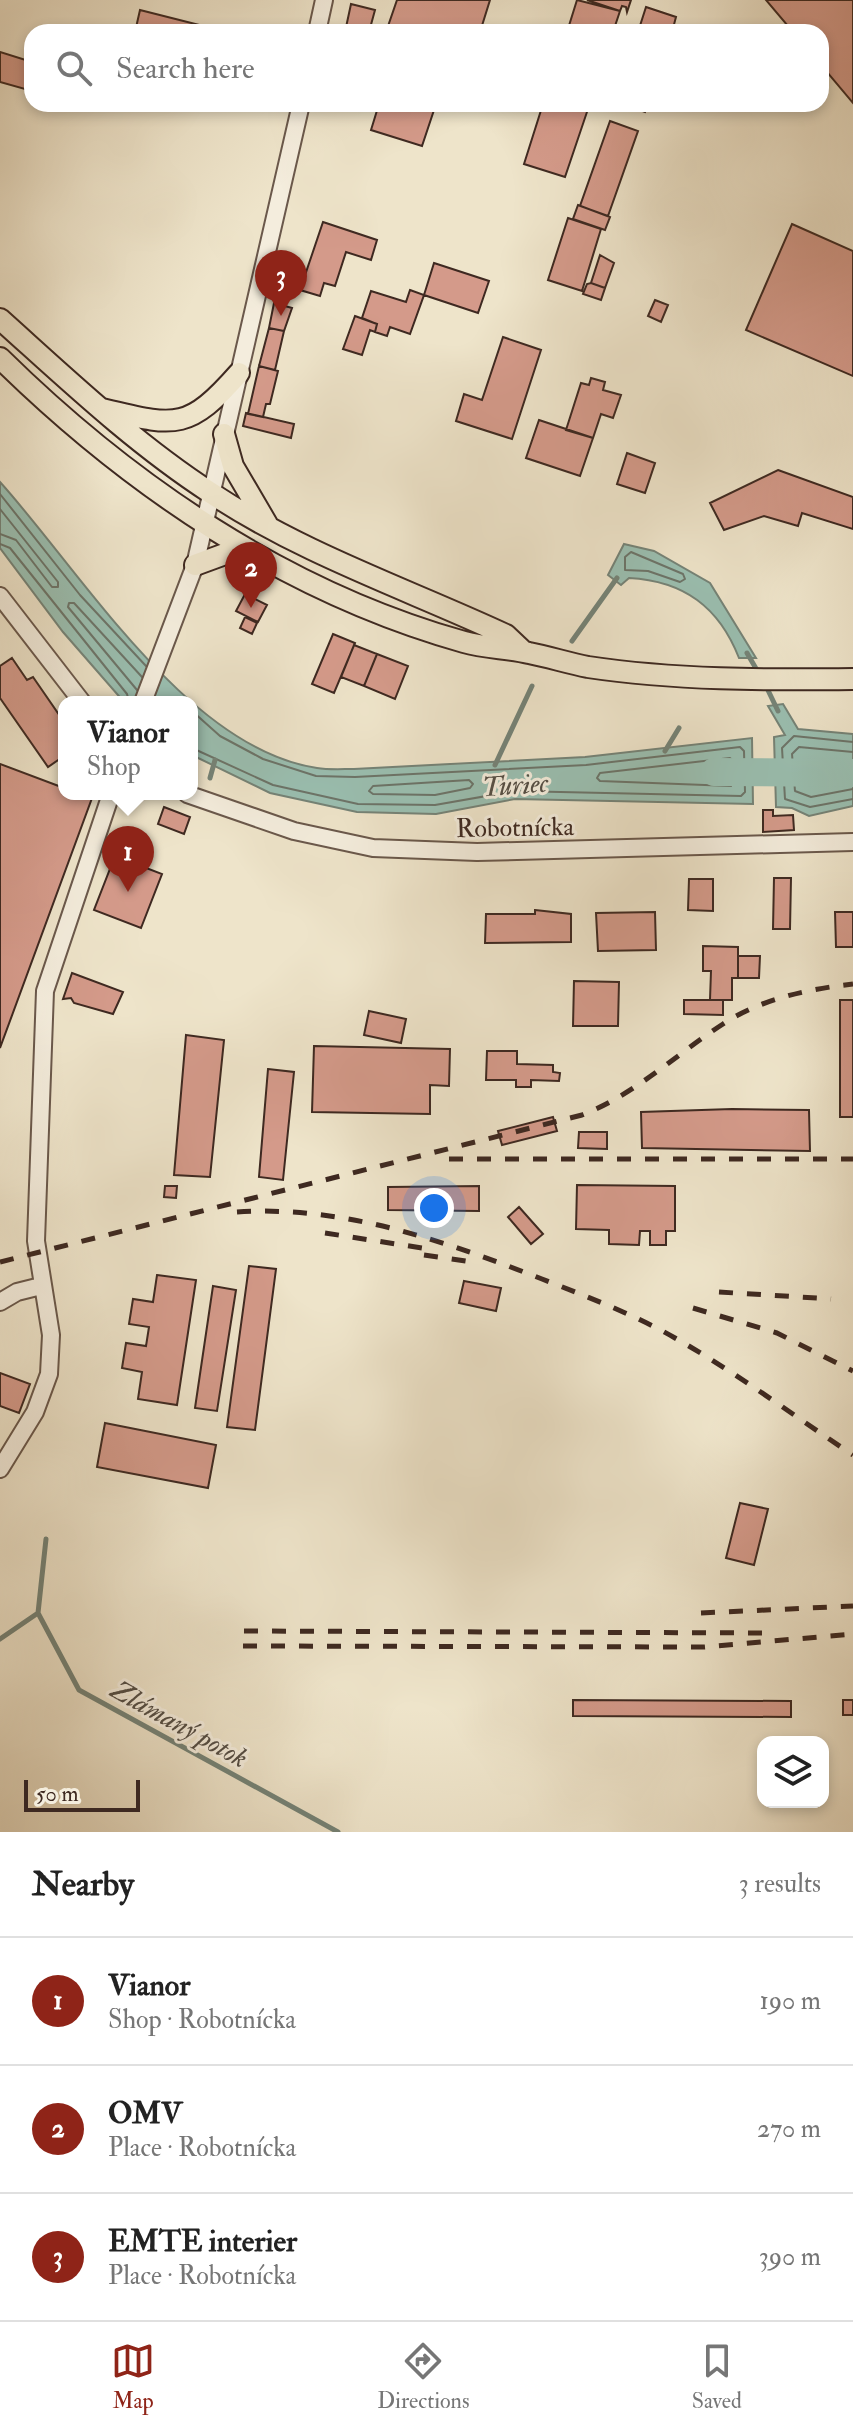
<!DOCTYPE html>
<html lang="en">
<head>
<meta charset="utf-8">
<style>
	:root { --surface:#fff; --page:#f6f6f6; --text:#222; --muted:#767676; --line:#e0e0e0; --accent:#8f2418 }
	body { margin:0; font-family:"IM FELL Double Pica",serif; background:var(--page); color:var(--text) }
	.controls { position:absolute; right:24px; bottom:24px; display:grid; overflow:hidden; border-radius:16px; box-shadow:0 4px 12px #0003 }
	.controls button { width:72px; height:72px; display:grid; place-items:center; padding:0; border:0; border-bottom:2px solid var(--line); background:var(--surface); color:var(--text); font:40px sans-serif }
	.scale { position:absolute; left:24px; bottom:20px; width:116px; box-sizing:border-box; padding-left:8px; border:4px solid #3e2921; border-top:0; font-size:22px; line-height:28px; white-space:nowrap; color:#3e2921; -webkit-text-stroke:6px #f4eddd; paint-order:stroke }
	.you { position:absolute; left:434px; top:1208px; width:28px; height:28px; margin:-20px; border:6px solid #fff; border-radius:50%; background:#1a73e8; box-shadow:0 0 0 12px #1a73e833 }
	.badge { display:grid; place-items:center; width:52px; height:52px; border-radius:50%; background:var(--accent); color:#fff; font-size:26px; font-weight:700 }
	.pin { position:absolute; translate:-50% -66px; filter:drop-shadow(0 2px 4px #0008) }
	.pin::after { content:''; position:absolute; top:42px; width:28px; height:24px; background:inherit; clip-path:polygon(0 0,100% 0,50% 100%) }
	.popup { position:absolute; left:58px; top:696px; width:140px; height:104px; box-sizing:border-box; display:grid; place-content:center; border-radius:16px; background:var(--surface); filter:drop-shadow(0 2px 6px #0005); font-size:26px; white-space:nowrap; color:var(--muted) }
	.popup b { font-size:30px; color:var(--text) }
	.popup::after { content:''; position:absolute; left:50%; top:100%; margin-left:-16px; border:16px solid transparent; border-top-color:var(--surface) }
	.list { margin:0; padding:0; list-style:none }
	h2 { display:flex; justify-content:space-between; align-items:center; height:104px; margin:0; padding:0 32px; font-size:34px }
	h2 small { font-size:26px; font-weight:400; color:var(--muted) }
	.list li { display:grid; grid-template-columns:52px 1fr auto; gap:24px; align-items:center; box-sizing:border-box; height:128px; padding:0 32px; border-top:2px solid var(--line) }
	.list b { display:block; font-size:30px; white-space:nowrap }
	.list p { margin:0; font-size:26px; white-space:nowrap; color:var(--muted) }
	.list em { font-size:26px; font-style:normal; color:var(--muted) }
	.icon { flex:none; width:44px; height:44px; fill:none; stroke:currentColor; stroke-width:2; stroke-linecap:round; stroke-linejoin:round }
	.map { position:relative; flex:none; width:853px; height:1832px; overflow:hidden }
	.search { position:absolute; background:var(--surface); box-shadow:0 4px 12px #0003; left:24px; right:24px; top:24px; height:88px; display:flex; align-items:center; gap:20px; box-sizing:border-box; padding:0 28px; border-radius:24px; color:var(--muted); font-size:30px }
	.sheet { height:488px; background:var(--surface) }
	nav { display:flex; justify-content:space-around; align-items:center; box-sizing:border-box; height:112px; border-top:2px solid var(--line); background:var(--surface); font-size:22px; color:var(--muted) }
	nav a { display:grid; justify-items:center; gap:4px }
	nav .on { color:var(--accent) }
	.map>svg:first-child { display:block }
	.water { fill:#9abfb1; stroke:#758377; stroke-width:2 }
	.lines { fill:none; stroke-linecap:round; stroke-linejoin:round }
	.shore { stroke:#6c7469; stroke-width:2 }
	.stream { stroke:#758377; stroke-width:5 }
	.river { stroke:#9abfb1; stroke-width:28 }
	.building { fill:#d49a8a; stroke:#3e2921; stroke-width:2 }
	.minor-casing { stroke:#6a584b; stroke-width:20 }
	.major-casing { stroke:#3e2921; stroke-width:24 }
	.minor { stroke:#f4eddd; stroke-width:16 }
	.major { stroke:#eee4ca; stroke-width:20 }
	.rail { stroke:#3e2921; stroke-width:5; stroke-dasharray:14 14; stroke-linecap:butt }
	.labels { text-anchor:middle; stroke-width:6; stroke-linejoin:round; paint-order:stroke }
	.street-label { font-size:26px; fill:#3e2921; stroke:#f4eddd }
	.water-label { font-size:28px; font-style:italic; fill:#554e45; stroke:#f4eddd }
</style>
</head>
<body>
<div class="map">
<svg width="853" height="1832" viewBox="0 0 853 1832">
	<rect width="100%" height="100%" fill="#eee4ca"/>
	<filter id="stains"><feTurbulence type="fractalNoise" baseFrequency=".0025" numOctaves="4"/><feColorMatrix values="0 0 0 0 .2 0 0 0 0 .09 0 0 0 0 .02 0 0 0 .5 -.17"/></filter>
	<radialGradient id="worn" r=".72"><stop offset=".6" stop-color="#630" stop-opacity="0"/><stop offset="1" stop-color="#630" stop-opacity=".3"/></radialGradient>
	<path class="water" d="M0 482C82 573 188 749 317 768 329 770 342 769 354 769L585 757 752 738 753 804 515 799 436 814 357 812 270 793 192 755V702H124L63 632 0 548Z
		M624 544 654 551 710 583 756 658H739C719 607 684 581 629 578L621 585 608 575Z
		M783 704 798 729 853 734V806L809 816 792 808 776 807 774 737 785 735 768 706Z"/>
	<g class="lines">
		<path class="shore" d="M0 494 80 595 146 666
			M0 509 58 582V587H52L16 540 0 534
			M0 544 10 548 127 694 129 702
			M631 552 683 574 685 579 680 582 648 571 625 570V557Z
			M137 690 68 607 69 603H74L142 677
			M192 711 220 736 263 759 316 776 355 777 586 765 740 747 744 751 745 792 741 796 515 791 435 805 358 804 273 785 192 748
			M853 742 794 736 782 748 785 799 810 807 853 799
			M853 752 799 747 792 754 795 791 811 797 853 789
			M730 758 735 762 731 786 600 781 597 778 600 773Z
			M853 764 808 760 804 764 805 780 811 784 853 777
			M469 780 473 784 470 788 435 795 373 794 369 791 373 786Z"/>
		<path class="stream" d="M572 641 617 578
			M747 653 758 672
			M765 684 778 711
			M665 751 679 728
			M495 765 532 686
			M210 778 215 760
			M38 1613 79 1690 338 1832
			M0 1639 38 1613 46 1539"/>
		<path class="river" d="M714 772 853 773"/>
	</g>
	<path class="building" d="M397 0H490L480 32H386Z
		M577 0 620 11 613 32H567Z
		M587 0H631L627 12 626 7 622 6 620 11Z
		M766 0H853V103L821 65V32H793Z
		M351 4 375 10 369 32H345Z
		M646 7 676 17 672 32H638Z
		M140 10 223 31 135 32Z
		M0 52 32 62V91L0 82Z
		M379 104H436L422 146 371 130Z
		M543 104H573L588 109 565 177 524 164Z
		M623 104H648L645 112Z
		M610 121 638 131 608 216 580 206Z
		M578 205 610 217 605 230 573 219Z
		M568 218 601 229 582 291 548 280Z
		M323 222 377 240 371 260 346 252 335 286 324 283 320 296 300 290Z
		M792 224 853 251V376L746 330Z
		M600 255 614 263 605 288 591 283Z
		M434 263 489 281 478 313 424 295Z
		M591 283 605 288 601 300 583 294 587 284Z
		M410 290 424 295 410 334 390 327 387 336 375 332 377 324 362 318 371 291 406 302Z
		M655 300 668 305 661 322 648 316Z
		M274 303 292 308 284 331 269 328Z
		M355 316 377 324 375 332 370 330 362 355 343 349Z
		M269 328 284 331 275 370 259 366Z
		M503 337 541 350 512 439 456 421 464 394 482 400Z
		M259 366 278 371 270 404H266L263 417 248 414Z
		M591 378 605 382 603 390 621 395 613 418 601 414 593 438 566 430 581 383 589 385Z
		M246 413 294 424 291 438 243 426Z
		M539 420 593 438 580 476 526 458Z
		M627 453 655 463 645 493 617 484Z
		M778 470 853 497V529L802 513 798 526 764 516 724 530 710 503Z
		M245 594 267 605 258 622 236 611Z
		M245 617 257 623 252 634 240 628Z
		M333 634 355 643 334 693 312 684Z
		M354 645 377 654 364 686 341 677Z
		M377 654 408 666 395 699 364 686Z
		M12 658 27 680 33 677 64 722 60 726 64 731V756L48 767 0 698V666Z
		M0 764 64 788V794L92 798 0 1048Z
		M164 807 190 817 184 834 158 824Z
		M763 810H773V816L793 815 794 830 763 832Z
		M115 856 162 874 141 928 94 910Z
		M774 878H791L790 929H773Z
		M689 879H713V911L688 910Z
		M535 910 571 914V942L485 943 486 914H535Z
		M655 912 656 950 598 951 596 913Z
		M835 912H853V947H836Z
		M703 946 738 947V978H732V1000H710L711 971H703Z
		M738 956H760L759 978H738Z
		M72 973 123 992 113 1014 74 1003 71 998 63 999Z
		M574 981 619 982 618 1026H573Z
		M684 1000H723V1015L684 1014Z
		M840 1000H853V1117H840Z
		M369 1011 406 1019 401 1043 364 1035Z
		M186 1035 224 1040 210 1177 174 1175Z
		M314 1046 450 1049 449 1086 430 1085V1114L312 1112Z
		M487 1051H517V1064L553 1065V1072L560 1073 559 1081 531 1080V1087H516V1080H486Z
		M268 1069 294 1072 283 1180 259 1177Z
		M732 1109 809 1110 810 1151 642 1148 641 1112Z
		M553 1117 557 1131 502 1145 498 1131Z
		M579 1132H607V1149L578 1148Z
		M577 1185 675 1186V1231H666V1245H650V1231H640L639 1245 609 1244V1230L576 1229Z
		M165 1186H177L176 1198 164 1197Z
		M479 1186V1211L388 1210V1187Z
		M519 1207 543 1234 531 1244 508 1217Z
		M249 1266 276 1269 255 1430 227 1427Z
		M157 1275 196 1280 177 1405 138 1399 142 1372 122 1368 126 1343 146 1346 149 1327 129 1324 133 1299 153 1302Z
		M464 1281 501 1288 496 1311 459 1303Z
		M213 1286 236 1290 217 1411 195 1408Z
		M0 1373 30 1384 19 1413 0 1406Z
		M105 1423 216 1445 208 1488 97 1467Z
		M740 1503 768 1509 754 1565 726 1558Z
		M573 1700 791 1701V1717L573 1716Z
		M843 1700H853V1715H843Z"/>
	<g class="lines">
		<g class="minor-casing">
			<path id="minor" d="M317 32 324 0
				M0 596 82 702
				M143 702 195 565 301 104
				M187 794 294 831 373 848 477 852 853 842
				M0 1302 17 1292 41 1286
				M0 1469 35 1412 49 1374 51 1335 36 1241 45 991 111 794"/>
		</g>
		<g class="major-casing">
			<path id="major" d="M0 319C68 380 134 443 211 493 303 554 407 589 506 635L524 652
				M0 358C130 486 286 592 464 642 485 648 507 648 529 653 549 657 568 663 588 667 675 680 765 680 853 679
				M102 409C175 426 187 432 239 373
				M224 434 233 466 267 524
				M195 565 225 554H253"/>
		</g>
		<use href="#minor" class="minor"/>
		<use href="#major" class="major"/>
		<path class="rail" d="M449 1159H853
			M237 1212C344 1205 444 1241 542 1279 588 1297 633 1314 675 1338 737 1373 794 1416 853 1455
			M325 1233 435 1250
			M424 1255 479 1263
			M0 1262 582 1115C636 1094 675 1055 723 1024 761 999 808 989 853 984
			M719 1292 831 1299
			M693 1308 777 1333 853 1371
			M701 1613 853 1606
			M244 1631 773 1633
			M243 1646 704 1647 853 1634"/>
	</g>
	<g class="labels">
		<g class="street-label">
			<text transform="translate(515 827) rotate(-1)" y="9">Robotnícka</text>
		</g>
		<g class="water-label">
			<text transform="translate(515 784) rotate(-4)" y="10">Turiec</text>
			<text transform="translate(180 1723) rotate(29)" y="10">Zlámaný potok</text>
		</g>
	</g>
	<rect width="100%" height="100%" filter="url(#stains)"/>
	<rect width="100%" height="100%" fill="url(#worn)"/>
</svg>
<div class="controls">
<button><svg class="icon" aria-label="layers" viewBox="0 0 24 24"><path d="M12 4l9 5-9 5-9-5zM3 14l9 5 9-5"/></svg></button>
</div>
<div class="scale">50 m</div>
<div class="you"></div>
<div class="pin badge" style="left:128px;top:892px">1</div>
<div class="popup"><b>Vianor</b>Shop</div>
<div class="pin badge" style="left:251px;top:608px">2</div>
<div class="pin badge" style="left:281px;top:316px">3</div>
<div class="search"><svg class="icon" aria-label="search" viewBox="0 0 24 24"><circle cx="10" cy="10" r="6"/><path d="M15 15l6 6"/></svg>Search here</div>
</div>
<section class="sheet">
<h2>Nearby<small>3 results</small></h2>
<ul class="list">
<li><span class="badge">1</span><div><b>Vianor</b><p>Shop · Robotnícka</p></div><em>190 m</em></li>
<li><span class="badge">2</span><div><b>OMV</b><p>Place · Robotnícka</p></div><em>270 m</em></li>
<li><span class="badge">3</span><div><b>EMTE interier</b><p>Place · Robotnícka</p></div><em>390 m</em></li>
</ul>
</section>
<nav>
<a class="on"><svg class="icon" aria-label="map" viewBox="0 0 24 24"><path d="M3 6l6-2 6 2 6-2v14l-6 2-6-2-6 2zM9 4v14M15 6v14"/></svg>Map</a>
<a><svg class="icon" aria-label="directions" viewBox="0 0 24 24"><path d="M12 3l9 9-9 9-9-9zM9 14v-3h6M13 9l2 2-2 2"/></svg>Directions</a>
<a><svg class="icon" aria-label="saved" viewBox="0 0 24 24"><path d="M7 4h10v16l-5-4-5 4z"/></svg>Saved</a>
</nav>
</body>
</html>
